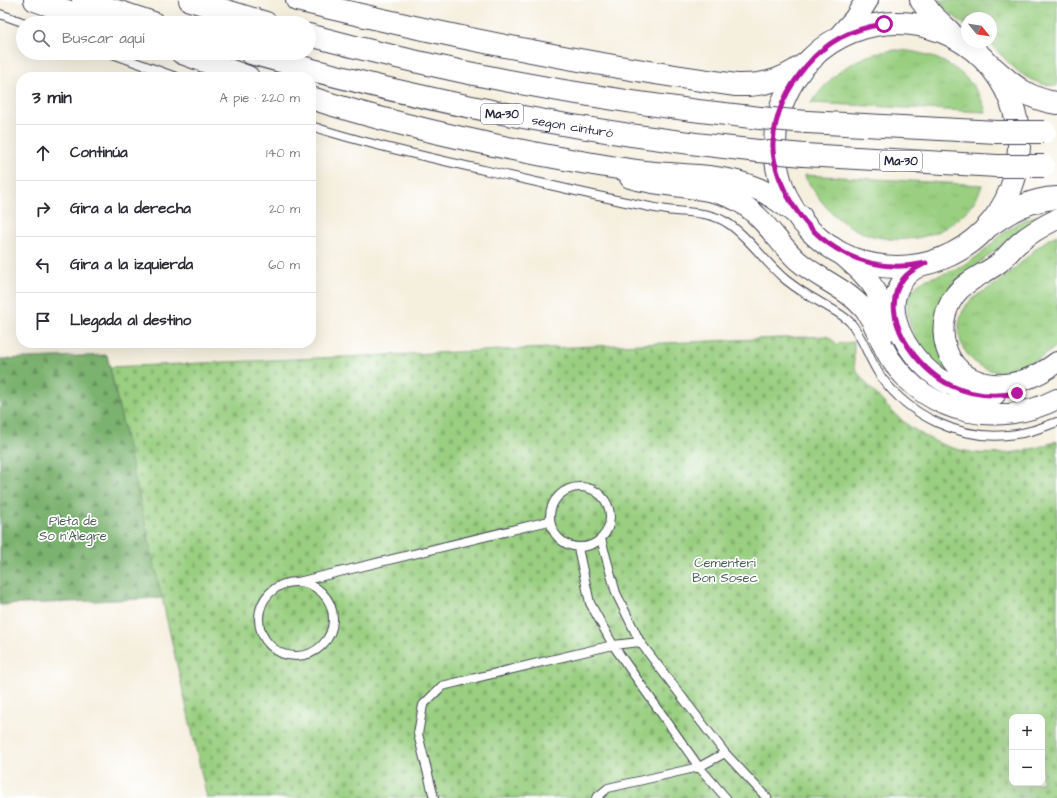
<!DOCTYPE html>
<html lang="es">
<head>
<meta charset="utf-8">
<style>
	:root { --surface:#fff; --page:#f7f7f7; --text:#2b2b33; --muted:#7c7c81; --line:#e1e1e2 }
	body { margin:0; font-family:"Architects Daughter",sans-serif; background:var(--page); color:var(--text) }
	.controls { position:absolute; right:12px; bottom:12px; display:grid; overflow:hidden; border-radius:8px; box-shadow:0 4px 16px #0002 }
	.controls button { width:36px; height:36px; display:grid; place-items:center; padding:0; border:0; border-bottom:1px solid var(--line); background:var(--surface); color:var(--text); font:20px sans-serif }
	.compass { position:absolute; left:961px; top:12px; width:36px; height:36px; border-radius:50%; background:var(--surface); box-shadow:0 4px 16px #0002; rotate:120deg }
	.stop { position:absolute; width:12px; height:12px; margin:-9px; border:3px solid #b5179e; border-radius:50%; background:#fff }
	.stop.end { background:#b5179e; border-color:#fff; box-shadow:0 1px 4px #0008 }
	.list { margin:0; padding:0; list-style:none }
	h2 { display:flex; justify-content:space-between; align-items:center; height:52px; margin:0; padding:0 16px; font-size:17px }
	h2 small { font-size:13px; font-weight:400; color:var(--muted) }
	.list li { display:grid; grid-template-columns:26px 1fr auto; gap:12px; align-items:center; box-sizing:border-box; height:56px; padding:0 16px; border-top:1px solid var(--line) }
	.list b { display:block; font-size:15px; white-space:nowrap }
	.list em { font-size:13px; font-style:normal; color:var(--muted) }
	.icon { flex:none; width:22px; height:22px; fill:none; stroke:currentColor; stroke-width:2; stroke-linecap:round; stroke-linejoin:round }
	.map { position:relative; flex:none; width:1057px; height:798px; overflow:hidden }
	.search { position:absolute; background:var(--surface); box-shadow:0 4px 16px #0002; left:16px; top:16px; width:300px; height:44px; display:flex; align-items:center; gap:10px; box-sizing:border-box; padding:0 14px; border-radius:22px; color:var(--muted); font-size:15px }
	.panel { position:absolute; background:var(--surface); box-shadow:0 4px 16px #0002; left:16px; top:72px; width:300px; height:276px; border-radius:16px }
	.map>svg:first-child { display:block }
	.grass { fill:url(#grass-tufts); stroke:#5e785e }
	.forest { fill:url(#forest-firs); stroke:#4e6a55 }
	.cemetery { fill:url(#cemetery-stones); stroke:#5e785e; fill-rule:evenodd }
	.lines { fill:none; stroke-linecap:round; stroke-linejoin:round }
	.service-casing { stroke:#424153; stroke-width:10 }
	.tertiary-casing { stroke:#424153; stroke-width:22 }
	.primary-casing { stroke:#424153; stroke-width:24 }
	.trunk-casing { stroke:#424153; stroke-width:24 }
	.service { stroke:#fff; stroke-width:8 }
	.tertiary { stroke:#fff; stroke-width:20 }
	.primary { stroke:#fff; stroke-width:22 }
	.trunk { stroke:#fff; stroke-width:22 }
	.trunk-bridge-casing { stroke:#424153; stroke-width:24; stroke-linecap:butt }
	.trunk-bridge { stroke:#fff; stroke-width:22 }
	.route { stroke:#b5179e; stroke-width:5 }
	.labels { text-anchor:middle; stroke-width:3.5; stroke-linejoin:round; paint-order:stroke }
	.shield { fill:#fff; stroke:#646476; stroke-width:1 }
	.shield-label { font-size:12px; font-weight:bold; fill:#22223b }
	.street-label { font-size:13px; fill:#22223b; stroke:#fff }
	.park-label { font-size:13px; fill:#4c5f54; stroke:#fff }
</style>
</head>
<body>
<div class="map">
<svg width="1057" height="798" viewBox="0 0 1057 798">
	<defs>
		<pattern id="grass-tufts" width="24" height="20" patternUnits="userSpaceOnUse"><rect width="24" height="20" fill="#9acf81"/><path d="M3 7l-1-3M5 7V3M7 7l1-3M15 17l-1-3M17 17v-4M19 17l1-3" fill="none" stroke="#84b170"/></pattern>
		<pattern id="forest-firs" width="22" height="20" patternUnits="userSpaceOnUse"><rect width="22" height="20" fill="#7bb26f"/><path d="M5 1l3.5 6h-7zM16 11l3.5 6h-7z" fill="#64905c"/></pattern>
		<pattern id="cemetery-stones" width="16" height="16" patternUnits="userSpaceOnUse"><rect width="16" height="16" fill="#9acf81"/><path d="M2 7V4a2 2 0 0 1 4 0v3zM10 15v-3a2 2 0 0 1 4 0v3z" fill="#84b170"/></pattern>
	</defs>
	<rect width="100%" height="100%" fill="#fff"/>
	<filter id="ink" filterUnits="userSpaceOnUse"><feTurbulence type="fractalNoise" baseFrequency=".025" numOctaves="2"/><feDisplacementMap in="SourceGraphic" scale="8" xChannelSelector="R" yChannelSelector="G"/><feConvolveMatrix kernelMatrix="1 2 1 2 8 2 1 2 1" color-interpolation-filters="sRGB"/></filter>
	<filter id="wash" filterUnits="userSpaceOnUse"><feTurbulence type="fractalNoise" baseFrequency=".012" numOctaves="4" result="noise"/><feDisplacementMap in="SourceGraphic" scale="16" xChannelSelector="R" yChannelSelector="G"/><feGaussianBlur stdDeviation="0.9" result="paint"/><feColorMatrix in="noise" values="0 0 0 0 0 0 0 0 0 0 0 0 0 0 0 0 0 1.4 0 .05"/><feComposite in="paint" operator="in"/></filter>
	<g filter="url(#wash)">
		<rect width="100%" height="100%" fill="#f5efde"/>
		<path class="grass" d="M938 0H1057V86C1024 84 1010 64 989 42H991V18H967V26C956 18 946 11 938 0Z
			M896 50C935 51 975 72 986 112L811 103C834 72 856 54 896 50Z
			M804 175 982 185C976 204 964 215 948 226 916 246 873 243 843 222 826 210 814 192 804 175Z
			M1041 215V217C1010 237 982 262 952 284L950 373 949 374C944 372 939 369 936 366 917 346 892 305 920 283 927 278 935 277 943 274 954 270 965 265 975 258 989 248 999 235 1013 226 1021 220 1031 217 1041 215Z
			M1057 235V345C1044 357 1027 368 1009 371 973 377 945 337 966 306 973 296 983 292 993 286 999 282 1004 277 1010 273 1025 260 1038 243 1057 235Z"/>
		<path class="forest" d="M107 355 163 598 0 605V359Z"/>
		<path class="cemetery" d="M827 336 837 344 854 342C854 350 853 360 855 367 856 373 878 396 883 402 931 455 991 466 1057 441V798H207L110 367ZM1012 717H1042V783H1012Z"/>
	</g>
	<g filter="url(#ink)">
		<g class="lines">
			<g class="service-casing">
				<path id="service" d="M0 14 25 23
					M110 53 176 77
					M311 126C369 145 429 157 488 171 533 181 577 192 621 201 637 204 652 208 667 210 688 213 710 211 729 224 751 239 765 263 786 280 796 288 807 295 818 301 829 308 841 313 850 322 864 338 869 361 882 378 910 416 960 440 1008 435 1025 434 1041 428 1057 422
					M550 517a30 30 0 1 1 60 0a30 30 0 1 1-60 0Z
					M601 539 616 593 640 642 725 753 767 798
					M578 548 590 603 613 645 699 767 726 798
					M298 582 549 521
					M259 619a37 37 0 1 1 74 0a37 37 0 1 1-74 0Z
					M434 798 418 734 423 705 442 686 613 645 640 642
					M596 798 608 788 699 767 725 753"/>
			</g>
			<g class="tertiary-casing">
				<path id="tertiary" d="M630 178C665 189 714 184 744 205 765 219 779 244 798 261 819 279 846 288 864 309 876 324 880 344 891 360 929 415 998 429 1057 399
					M1057 219C1043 226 1030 233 1019 243 1012 249 1006 257 999 263 985 274 966 280 955 295 932 327 944 375 986 383 1011 388 1038 377 1057 362
					M833 247C848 261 865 273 876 291L887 331
					M926 263C918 267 909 271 904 279 878 312 912 363 943 381 959 390 977 395 995 395"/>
			</g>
			<g class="primary-casing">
				<path id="primary" d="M921 0 931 14 950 32
					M775 145a122 122 0 1 1 244 0a122 122 0 1 1-244 0Z
					M839 37 855 19 867 0"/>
			</g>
			<g class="trunk-casing">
				<g id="trunk">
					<path d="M35 0 101 23"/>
					<path d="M83 0 153 23"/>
					<path d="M190 0 266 23"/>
					<path d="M297 0C442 35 588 65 736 85 769 86 787 78 812 59"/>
					<path d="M309 35C457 75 608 102 760 118"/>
					<path d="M182 53 248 77"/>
					<path id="s1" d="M251 53C417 101 586 133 758 151"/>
					<path d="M992 67C1012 85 1030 100 1057 103"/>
					<path d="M311 98C395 125 483 144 570 160 598 165 626 170 654 173 689 176 726 175 758 189 774 196 788 207 801 217"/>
					<path d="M807 122 997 132"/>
					<path d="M804 155 997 166"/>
					<path d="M990 225C1011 210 1031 199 1057 198"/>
				</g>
			</g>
			<use href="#service" class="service"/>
			<use href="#tertiary" class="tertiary"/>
			<use href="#primary" class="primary"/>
			<use href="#trunk" class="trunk"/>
			<g class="trunk-bridge-casing">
				<path id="trunk-bridge" d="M760 118 807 122
					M997 132H1045
					M758 151 804 155
					M997 166H1044"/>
			</g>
			<use href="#trunk-bridge" class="trunk-bridge"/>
		</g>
	</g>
	<g class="lines" filter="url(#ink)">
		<path class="route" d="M884 24C851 29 827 41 806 66 787 88 775 114 773 143 772 161 779 179 787 195 815 247 867 276 926 263 918 267 909 271 903 279 876 315 917 370 952 386 973 396 995 397 1017 393"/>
	</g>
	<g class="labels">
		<g class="shield">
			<rect x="481" y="104" width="42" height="20" rx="3"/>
			<rect x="880" y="151" width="42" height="20" rx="3"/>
		</g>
		<g class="shield-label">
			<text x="502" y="118">Ma-30</text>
			<text x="901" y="165">Ma-30</text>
		</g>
		<g class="street-label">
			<text dy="5" stroke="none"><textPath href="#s1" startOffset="330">segon cinturó</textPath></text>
		</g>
		<g class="park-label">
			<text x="73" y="525">Pleta de<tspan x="73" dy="15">So n'Alegre</tspan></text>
			<text x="725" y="567">Cementeri<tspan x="725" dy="15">Bon Sosec</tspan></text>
		</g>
	</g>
</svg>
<div class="controls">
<button>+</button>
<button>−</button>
</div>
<svg class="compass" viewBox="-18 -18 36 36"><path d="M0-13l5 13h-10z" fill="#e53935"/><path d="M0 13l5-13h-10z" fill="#7c7c81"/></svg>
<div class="stop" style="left:884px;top:24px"></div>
<div class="stop end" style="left:1017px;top:393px"></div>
<div class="search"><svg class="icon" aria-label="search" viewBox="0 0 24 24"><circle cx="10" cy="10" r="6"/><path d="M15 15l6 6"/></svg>Buscar aquí</div>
<section class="panel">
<h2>3 min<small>A pie · 220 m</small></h2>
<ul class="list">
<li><svg class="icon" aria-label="ahead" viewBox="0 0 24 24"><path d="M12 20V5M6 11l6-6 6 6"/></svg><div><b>Continúa</b></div><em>140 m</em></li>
<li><svg class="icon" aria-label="right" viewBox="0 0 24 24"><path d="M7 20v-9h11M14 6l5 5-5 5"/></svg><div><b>Gira a la derecha</b></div><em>20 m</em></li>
<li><svg class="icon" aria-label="left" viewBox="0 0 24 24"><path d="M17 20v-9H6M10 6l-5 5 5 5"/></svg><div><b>Gira a la izquierda</b></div><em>60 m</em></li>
<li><svg class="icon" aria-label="arrive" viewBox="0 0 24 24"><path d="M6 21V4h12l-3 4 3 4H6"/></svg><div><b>Llegada al destino</b></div></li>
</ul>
</section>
</div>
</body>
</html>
